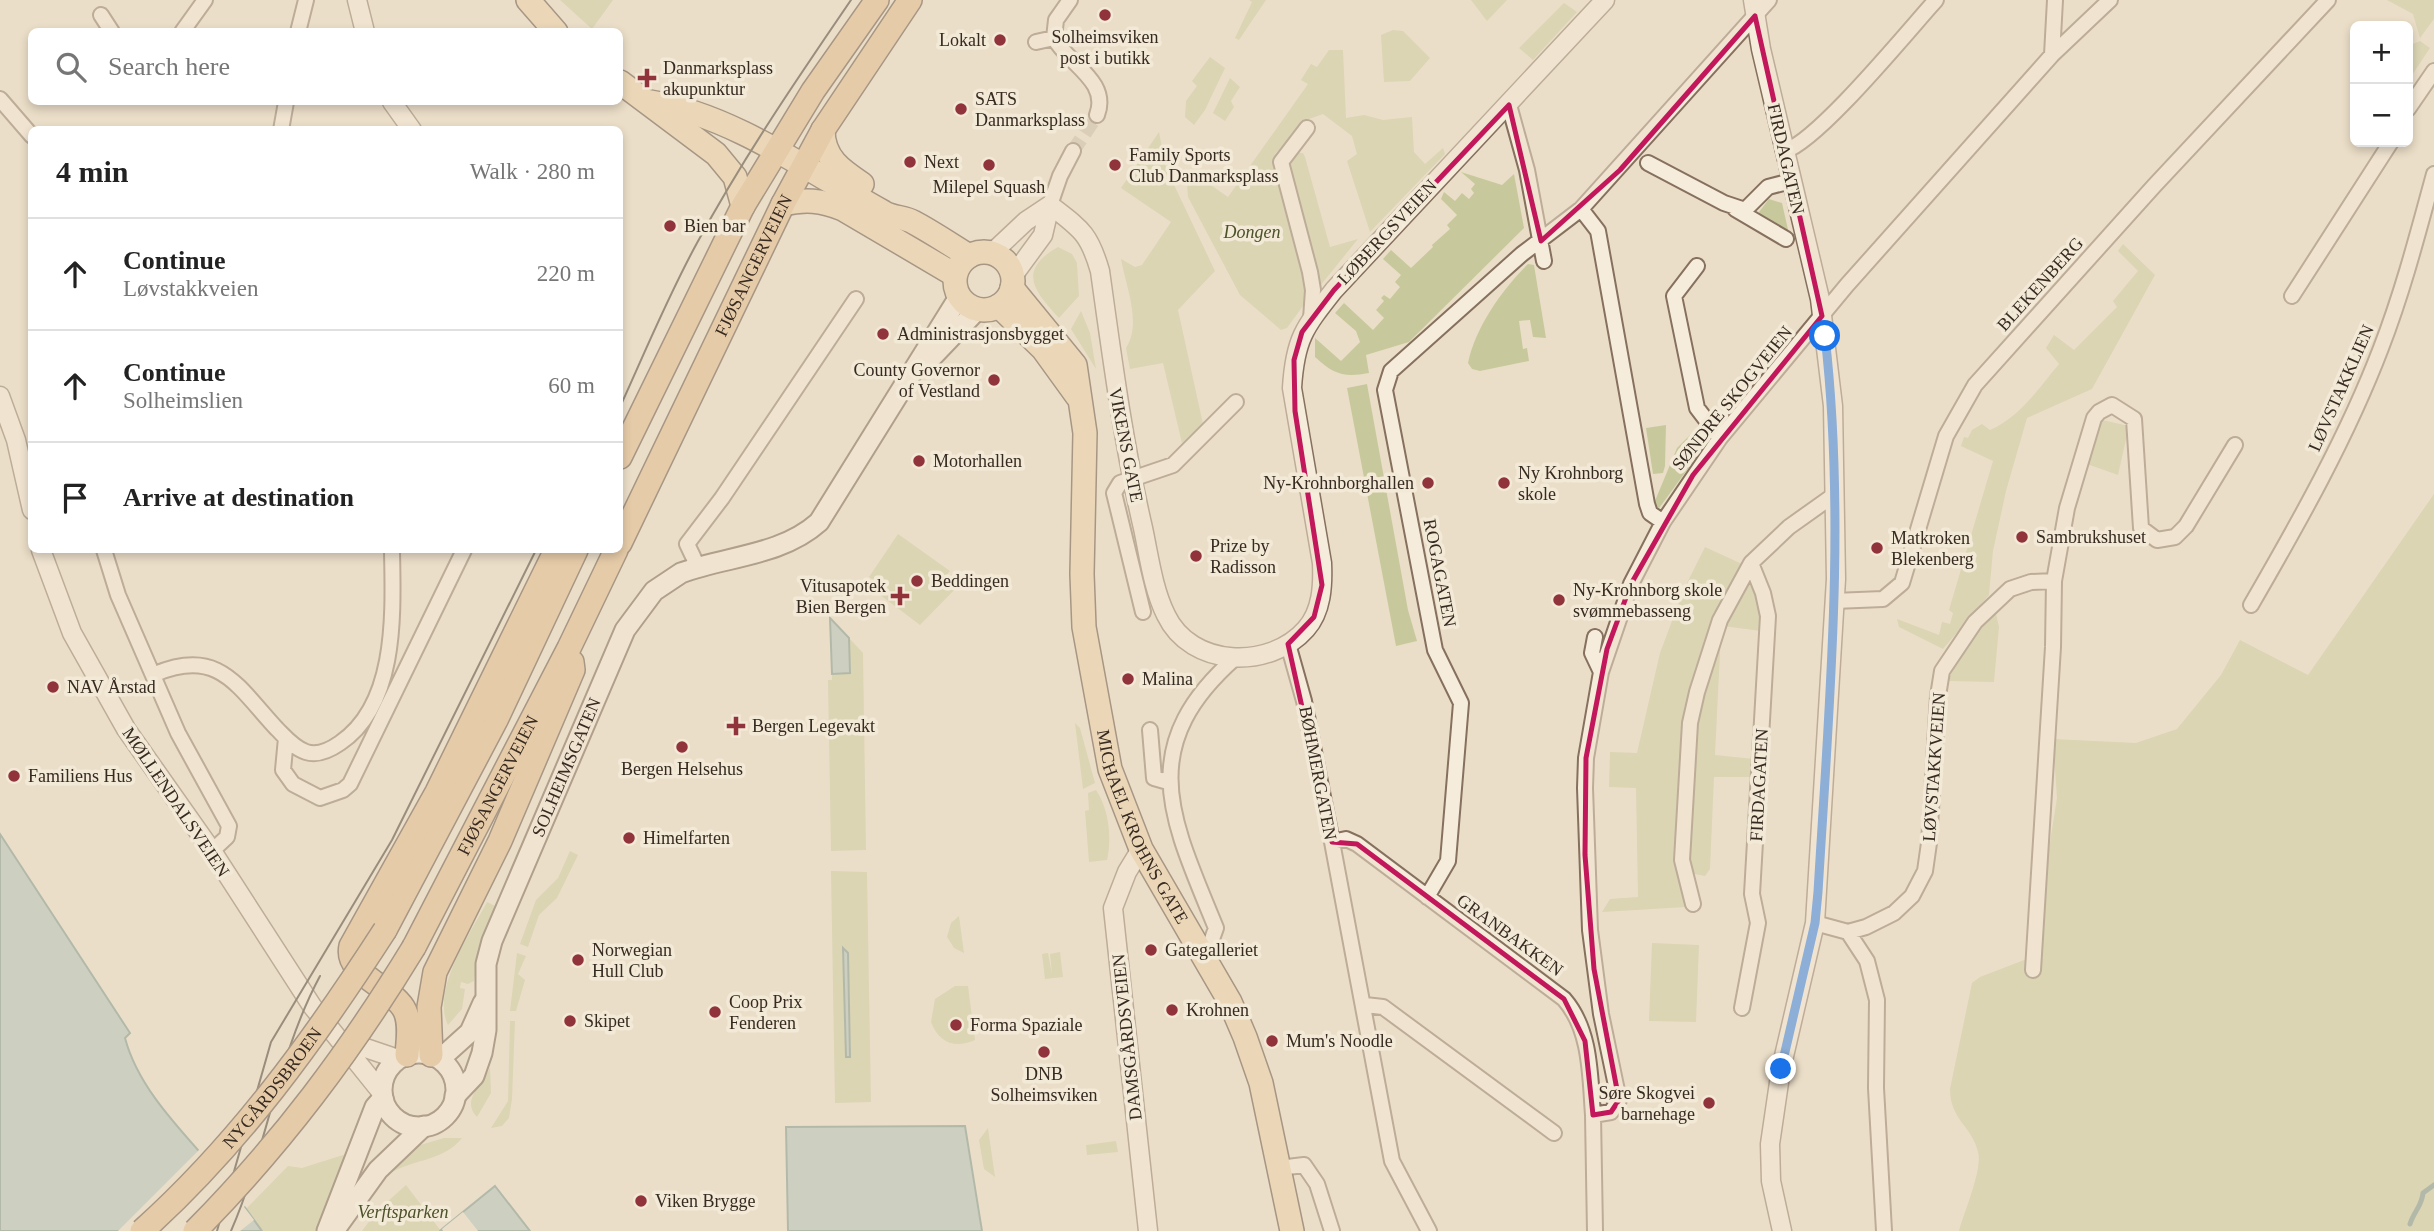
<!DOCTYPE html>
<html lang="en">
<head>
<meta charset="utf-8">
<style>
	:root { --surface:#fff; --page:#f6f6f6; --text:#222; --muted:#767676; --line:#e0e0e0 }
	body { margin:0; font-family:Georgia,serif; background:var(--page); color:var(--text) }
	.controls { position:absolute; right:21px; top:21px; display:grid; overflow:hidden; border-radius:10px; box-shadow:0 4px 10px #0003 }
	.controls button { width:63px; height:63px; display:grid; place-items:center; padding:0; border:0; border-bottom:2px solid var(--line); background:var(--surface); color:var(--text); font:35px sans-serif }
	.stop { position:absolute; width:21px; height:21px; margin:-16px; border:5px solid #1a73e8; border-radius:50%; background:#fff }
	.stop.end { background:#1a73e8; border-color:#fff; box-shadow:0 2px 7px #0008 }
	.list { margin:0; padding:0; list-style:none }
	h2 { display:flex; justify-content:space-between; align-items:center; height:91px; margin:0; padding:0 28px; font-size:30px }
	h2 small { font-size:23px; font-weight:400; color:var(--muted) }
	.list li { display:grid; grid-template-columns:46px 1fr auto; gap:21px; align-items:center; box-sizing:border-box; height:112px; padding:0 28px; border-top:2px solid var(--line) }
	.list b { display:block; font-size:26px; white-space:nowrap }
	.list p { margin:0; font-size:23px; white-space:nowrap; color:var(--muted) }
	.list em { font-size:23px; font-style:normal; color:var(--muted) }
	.icon { flex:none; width:38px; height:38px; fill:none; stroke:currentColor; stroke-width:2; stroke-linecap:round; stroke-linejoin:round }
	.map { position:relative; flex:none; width:2434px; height:1231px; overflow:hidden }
	.search { position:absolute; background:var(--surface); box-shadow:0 4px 10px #0003; left:28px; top:28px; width:595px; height:77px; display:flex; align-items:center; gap:18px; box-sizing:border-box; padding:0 24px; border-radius:10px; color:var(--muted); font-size:26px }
	.panel { position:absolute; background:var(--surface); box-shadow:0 4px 10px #0003; left:28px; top:126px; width:595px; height:427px; border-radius:10px }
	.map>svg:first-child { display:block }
	.green { fill:#c7c99c }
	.water { fill:#a9bfb7; stroke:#708d84; stroke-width:2 }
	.pier { fill:#ebdec8 }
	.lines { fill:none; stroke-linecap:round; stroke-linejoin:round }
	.stream { stroke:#708d84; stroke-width:5 }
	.minor-tunnel { stroke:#c7baa7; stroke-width:14; stroke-dasharray:14 7; stroke-linecap:butt }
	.minor-casing { stroke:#86705e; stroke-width:18 }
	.tertiary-casing { stroke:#86705e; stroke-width:21 }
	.secondary-casing { stroke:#685241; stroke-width:23 }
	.primary-casing { stroke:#543f32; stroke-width:26 }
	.trunk-casing { stroke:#543f32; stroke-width:26 }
	.minor { stroke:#f6ecdb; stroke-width:14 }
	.tertiary { stroke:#f6ecdb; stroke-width:18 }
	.secondary { stroke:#f6ecdb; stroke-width:19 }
	.primary { stroke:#ebcfa3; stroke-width:23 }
	.trunk { stroke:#dfb382; stroke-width:23 }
	.tram { stroke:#372a21; stroke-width:2 }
	.trunk-bridge-casing { stroke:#543f32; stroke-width:26; stroke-linecap:butt }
	.trunk-bridge { stroke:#dfb382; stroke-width:23 }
	.route { stroke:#1a73e8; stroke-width:9 }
	.marked { fill:none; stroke:#c2185b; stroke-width:5; stroke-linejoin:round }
	.poi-dot { fill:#90333b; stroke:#f3e9d7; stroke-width:2.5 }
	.labels { text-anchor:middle; stroke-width:7; stroke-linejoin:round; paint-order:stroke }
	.poi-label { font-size:18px; fill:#372a21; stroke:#f3e9d7; text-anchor:start }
	.street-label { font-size:18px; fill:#372a21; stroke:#f3e9d7 }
	.park-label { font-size:18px; font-style:italic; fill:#4b5229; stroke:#f3e9d7 }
</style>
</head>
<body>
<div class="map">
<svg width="2434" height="1231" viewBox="0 0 2434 1231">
	<rect width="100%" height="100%" fill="#ebdec8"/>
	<path class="green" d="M560 0H613L592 29Z
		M1249 0H1266L1239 40 1235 38 1252 2Z
		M1471 0H1507L1487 21Z
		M2387 0H2434V19L2420 38 2413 14Z
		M1564 3 1577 12 1533 60 1519 48Z
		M1393 30 1403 31 1430 58 1410 81 1384 82 1381 35Z
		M2420 41 2430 48 2408 81V46Z
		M1329 50H1343L1346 118 1364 115 1383 120 1412 117 1414 152 1425 164 1443 148 1445 154 1370 232 1347 161 1357 154 1352 136 1323 114 1306 120 1275 154 1308 299 1287 328 1281 330 1240 295 1188 197 1186 172H1192L1228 197 1308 84 1301 80 1311 64 1317 67Z
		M1210 57 1225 68 1205 110 1194 125 1185 117 1186 101 1197 86 1192 81Z
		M1230 78 1240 87 1231 101 1234 107 1225 121 1213 113Z
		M1159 132 1166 168 1215 271 1178 310 1203 424 1182 443 1163 363 1130 369 1126 348C1142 323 1126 287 1121 259L1135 267 1142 265 1171 222 1121 188Z
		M1298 153H1303L1305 157 1330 247 1358 239 1320 286 1288 163Z
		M1461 172 1502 185 1514 174 1524 228 1409 342 1366 355 1369 373C1344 378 1333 374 1315 357V338L1341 361 1360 342 1356 331 1335 313 1344 303 1373 330 1384 318 1376 310 1384 301 1381 298 1384 295 1390 299 1400 287 1395 282 1401 275 1383 259 1391 250 1411 268 1433 247 1432 245 1450 229 1447 225 1457 215 1441 199 1444 192 1455 201 1462 193 1469 199 1474 193 1471 189 1475 184Z
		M1769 199 1782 203 1789 234 1760 217 1759 212Z
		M2123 244 2155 275 2092 389 2027 418 2006 491 1993 551 1989 595 1943 649 1899 627 1897 619 1939 635 1942 622 1950 624 1953 613 1949 610 1993 461 1961 446 1964 437 1968 438 1972 430 1982 424 1990 430C2020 417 2039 388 2059 364L2046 348 2054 335 2074 350 2117 307 2113 301 2138 271 2118 251Z
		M1058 247 1072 254 1077 263 1079 296 1059 318C1035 292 1016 271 1058 247Z
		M1528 264 1534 265 1546 338 1533 337 1530 320 1519 321 1523 349 1527 348 1529 361 1480 371 1472 369 1468 363C1476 326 1502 290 1528 264Z
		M1081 311 1090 333 1096 369 1071 329Z
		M1367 384 1408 610 1417 641 1396 646 1347 388Z
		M2102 420 2129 426 2118 475 2087 464Z
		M1666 425 1665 466 1663 473 1653 474 1646 428Z
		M1697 428 1704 440 1703 448 1657 511 1652 508 1677 448Z
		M2434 494V1231H1959C1964 1212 1983 1169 1978 1152 1972 1126 1950 1120 1950 1089L1972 983 1980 977 2032 957 2057 798 2053 739 2136 743 2177 729 2221 675 2240 640 2308 675Z
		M898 534 950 571 946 576 951 575 962 582 920 625 879 594 883 587 869 577Z
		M1705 547 1742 564 1722 603 1700 662 1677 845 1686 907 1602 912 1610 899 1638 897 1636 788 1609 787 1610 752 1637 753 1660 653 1684 589Z
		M1743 582H1751L1759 604 1761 631 1723 626Z
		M1995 609 1999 627 1994 682 1948 681 1960 653 1967 650 1969 639Z
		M1721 632 1715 755 1754 759 1753 777H1714L1710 869 1705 876 1689 873 1692 744 1701 688Z
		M849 638 863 653 866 850 831 851 828 680H832V674L850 673Z
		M1075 723 1080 728 1095 783 1083 789Z
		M1096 790C1109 809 1112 838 1107 860L1089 862 1085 811 1089 810 1088 793Z
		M570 851 578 855 557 898 539 915 528 947 520 944 536 900 558 878Z
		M831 871 867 872 871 1102 835 1103Z
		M487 902 495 906 478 953 474 981 468 984 461 982 460 988 465 989 462 1009 448 1025C431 990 470 934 487 902Z
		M959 916 964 953 954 948 947 937 951 923Z
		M1652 943 1699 945 1696 1022 1649 1021Z
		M1060 952 1063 977 1045 979 1042 954 1048 953 1052 974 1050 954Z
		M517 953 526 956 518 974 525 980 516 1011H510Z
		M955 986H968L975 1040C955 1049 939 1043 931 1022L935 999Z
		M510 1021H515L512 1099 509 1118 502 1126 491 1128 508 1101Z
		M490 1067 491 1093 477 1117C460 1099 484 1085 490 1067Z
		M988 1128 995 1177 984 1169 979 1140Z
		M444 1138H462C445 1160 416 1159 392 1172L388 1168 417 1146Z
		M1116 1141 1118 1152 1087 1155 1086 1145Z
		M343 1155 349 1156 329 1209 316 1231H262L246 1209 288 1166 302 1168Z
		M406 1185 441 1231H362L376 1212Z"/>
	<path class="water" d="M830 618 849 638 850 673 832 674Z
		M0 834 130 1033 125 1038C139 1091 185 1134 220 1175 235 1193 248 1212 262 1231H0Z
		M843 948 848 953 850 1057H846Z
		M965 1126 982 1231H788L786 1127Z
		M495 1186 530 1231H440L442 1229Z"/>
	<path class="pier" d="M200 1149 246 1204 244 1207 254 1220 240 1231H118Z
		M463 1212 478 1231H443L442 1229Z"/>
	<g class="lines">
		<path class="stream" d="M2410 1224C2414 1211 2422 1206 2423 1193L2434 1185"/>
		<path class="minor-tunnel" d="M1073 151 1097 115"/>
		<g class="minor-casing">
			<path id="minor" d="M1070 0 1056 20 1054 38C1068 64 1110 81 1097 115
				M101 15 112 32
				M182 32 205 0
				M298 32 306 0
				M1036 42 1054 38
				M2052 55 2055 0
				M0 99 32 136
				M1509 105 1527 170 1544 261
				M2408 109 2434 71
				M1307 128 1281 162 1310 272 1313 290 1311 319
				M281 130 286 102
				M1785 151C1819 140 1907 32 1936 0
				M1648 163 1724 203 1745 210 1768 187 1791 181
				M1050 205 1060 176 1073 151
				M1581 209 1598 231 1647 504 1650 513 1663 522
				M1735 209 1786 239
				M1697 266 1674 296 1697 408 1720 438
				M2292 296 2391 142
				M104 550 118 595 178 733 229 826 227 837 212 851
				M698 567 687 544 722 498 856 299
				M1834 601 1883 599 1902 583 1946 436 1975 385 2154 186 2328 0
				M2251 605C2299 522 2347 437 2381 348 2403 291 2418 233 2434 174
				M1143 612 1114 493 1120 483 1173 465 1236 402
				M1595 637 1592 653 1601 672
				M1288 644 1304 701 1332 842 1392 1161 1429 1231
				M155 674C219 647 237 686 277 729 285 737 294 748 306 752 318 756 330 750 340 743 398 704 393 611 392 550
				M1150 730 1154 778 1168 782
				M286 738 283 770 293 784 320 798 343 790 350 784 464 550
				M1332 842 1346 839 1357 844 1564 999C1591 1030 1590 1075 1593 1115
				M1427 897 1448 861 1461 703 1435 650 1385 390 1391 371 1522 254 1581 209 1769 0
				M1693 904 1682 860 1690 723 1697 692 1720 620 1751 563
				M1815 923 1848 932 1866 927 1894 913 1912 896 1925 871 1929 843 1938 696 1942 671 1975 622 2010 589 2031 582 2054 581
				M1848 932 1867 961 1877 1000 1876 1088 1884 1231
				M1201 954 1211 942 1216 928C1172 820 1133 748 1235 658
				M2033 970 2053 647 2054 581 2067 508 2094 418 2099 412 2112 405 2134 419 2141 528 2157 540 2175 537 2186 526 2235 445
				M1365 1005 1383 1007 1554 1133
				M1742 1008 1758 923 1752 894 1768 616 1763 593 1751 563 1789 527 1834 495
				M1279 1168 1304 1165 1317 1184 1332 1231
				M1595 1231 1593 1115 1611 1112 1619 1100 1601 1014 1590 930 1585 788 1586 758 1601 672 1631 584 1663 522 1720 438 1847 285 2052 55 2110 0"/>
		</g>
		<g class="tertiary-casing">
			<path id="tertiary" d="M357 0 365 32
				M1753 0 1761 49 1820 299 1833 406 1836 579 1815 923 1781 1069 1770 1144 1771 1181 1782 1231
				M392 102 412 130
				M1050 205C1081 229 1089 233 1100 271 1112 357 1123 442 1143 528 1149 556 1153 589 1166 615 1191 668 1270 670 1306 629 1322 611 1323 585 1322 563L1292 388C1295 339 1304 328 1334 290L1605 0
				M992 253 1026 221 1050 205
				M1013 276 1043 235 1050 205
				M0 396 16 440 32 510
				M41 550 72 633 126 729 212 851 312 1006 382 1093
				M1141 849 1127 872 1113 908 1148 1231
				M342 1040 398 1059"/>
		</g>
		<g class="secondary-casing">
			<g id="secondary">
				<path d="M932 357 977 310"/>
				<circle cx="419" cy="1090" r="37"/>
				<path d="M440 1059 470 1032 483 1003"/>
				<path id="s1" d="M455 1096 474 1076 482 1053 486 1030V964L492 941 625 630 654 591 681 573C726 556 781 556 819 522L959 297"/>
				<path d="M327 1231 375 1107 383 1098"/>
				<path d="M334 1231 378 1170 424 1126"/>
			</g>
		</g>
		<g class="primary-casing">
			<g id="primary">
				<path d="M528 0 556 32"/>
				<path d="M620 82 716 154 735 177 743 206"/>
				<path d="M650 102C731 114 812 173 883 212 892 218 904 217 913 222 932 232 951 245 969 256"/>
				<path d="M823 130C823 158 841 170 862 184"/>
				<path d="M783 204C805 199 821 200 843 209L955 275"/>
				<circle cx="984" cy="281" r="29"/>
				<path id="s2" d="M1012 288 1075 365 1085 433 1082 574 1084 627 1110 769 1141 849 1230 1002 1245 1037 1261 1083 1292 1231"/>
				<path d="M999 306 1043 349 1077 396"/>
			</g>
		</g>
		<g class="trunk-casing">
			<g id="trunk">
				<path d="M620 457 743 206 813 91 877 0"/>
				<path id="s3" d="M620 543 783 204 823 130 910 0"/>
				<path d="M385 930 496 720 576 550"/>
				<path id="s4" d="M414 947 569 648 616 550"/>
				<path d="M407 1055C408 1041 411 1024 405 1011 394 987 344 975 351 946L437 792 556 550"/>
				<path d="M431 1055 429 1007 435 972 500 841 573 670 572 662"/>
			</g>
		</g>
		<use href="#minor" class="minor"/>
		<use href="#tertiary" class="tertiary"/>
		<use href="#secondary" class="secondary"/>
		<use href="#primary" class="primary"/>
		<use href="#trunk" class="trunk"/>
		<path class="tram" d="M620 407C645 352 668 296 697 243 743 158 797 79 851 0
			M217 1231 271 1042 392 840 536 550
			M231 1231C267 1148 277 1056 320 976"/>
		<g class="trunk-bridge-casing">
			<g id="trunk-bridge">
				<path id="s5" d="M142 1231C239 1144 314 1040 385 930"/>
				<path d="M195 1231C282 1143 350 1052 414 947"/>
			</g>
		</g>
		<use href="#trunk-bridge" class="trunk-bridge"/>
	</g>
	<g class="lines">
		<path class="route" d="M1781 1069 1815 923 1818 892C1829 707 1846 521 1825 336"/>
	</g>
	<path d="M0 0H2434V1231H0ZM1755 16 1822 316 1693 475 1631 584 1607 649 1586 758 1585 855 1594 969 1619 1100 1611 1112 1593 1115 1585 1041 1564 999 1357 844 1332 842 1288 644 1314 617 1322 585 1295 411 1294 360 1302 332 1334 290 1509 105 1541 241 1620 170Z" fill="#ebdec8" fill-opacity=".55" fill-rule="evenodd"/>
	<path class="marked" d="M1755 16 1822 316 1693 475 1631 584 1607 649 1586 758 1585 855 1594 969 1619 1100 1611 1112 1593 1115 1585 1041 1564 999 1357 844 1332 842 1288 644 1314 617 1322 585 1295 411 1294 360 1302 332 1334 290 1509 105 1541 241 1620 170Z"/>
	<g class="poi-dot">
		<circle cx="1105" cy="15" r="7"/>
		<circle cx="1000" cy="40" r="7"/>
		<path d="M643.5 67.5h7v7h7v7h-7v7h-7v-7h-7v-7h7z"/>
		<circle cx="961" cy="109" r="7"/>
		<circle cx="910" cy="162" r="7"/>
		<circle cx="989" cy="165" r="7"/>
		<circle cx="1115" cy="165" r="7"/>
		<circle cx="670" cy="226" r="7"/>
		<circle cx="883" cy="334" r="7"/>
		<circle cx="994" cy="380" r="7"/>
		<circle cx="919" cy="461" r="7"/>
		<circle cx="1428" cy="483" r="7"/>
		<circle cx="1504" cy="483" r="7"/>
		<circle cx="2022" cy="537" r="7"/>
		<circle cx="1877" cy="548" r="7"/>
		<circle cx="1196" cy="556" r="7"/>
		<circle cx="917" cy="581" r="7"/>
		<path d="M896.5 585.5h7v7h7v7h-7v7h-7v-7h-7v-7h7z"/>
		<circle cx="1559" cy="600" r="7"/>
		<circle cx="1128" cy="679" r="7"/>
		<circle cx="53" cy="687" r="7"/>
		<path d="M732.5 715.5h7v7h7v7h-7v7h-7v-7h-7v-7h7z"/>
		<circle cx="682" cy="747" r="7"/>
		<circle cx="14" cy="776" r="7"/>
		<circle cx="629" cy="838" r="7"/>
		<circle cx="1151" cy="950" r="7"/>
		<circle cx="578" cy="960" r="7"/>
		<circle cx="1172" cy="1010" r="7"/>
		<circle cx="715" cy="1012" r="7"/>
		<circle cx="570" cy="1021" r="7"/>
		<circle cx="956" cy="1025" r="7"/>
		<circle cx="1272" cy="1041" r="7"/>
		<circle cx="1044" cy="1052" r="7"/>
		<circle cx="1709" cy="1103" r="7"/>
		<circle cx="641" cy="1201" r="7"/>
	</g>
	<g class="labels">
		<g class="poi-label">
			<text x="1105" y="43" text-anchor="middle">Solheimsviken<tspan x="1105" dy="21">post i butikk</tspan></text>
			<text x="986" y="46" text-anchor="end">Lokalt</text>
			<text x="663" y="74">Danmarksplass<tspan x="663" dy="21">akupunktur</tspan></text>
			<text x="975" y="105">SATS<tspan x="975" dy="21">Danmarksplass</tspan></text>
			<text x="1129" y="161">Family Sports<tspan x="1129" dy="21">Club Danmarksplass</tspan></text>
			<text x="924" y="168">Next</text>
			<text x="989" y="193" text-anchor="middle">Milepel Squash</text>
			<text x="684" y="232">Bien bar</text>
			<text x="897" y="340">Administrasjonsbygget</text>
			<text x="980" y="376" text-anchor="end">County Governor<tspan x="980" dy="21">of Vestland</tspan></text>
			<text x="933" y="467">Motorhallen</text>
			<text x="1518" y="479">Ny Krohnborg<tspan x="1518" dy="21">skole</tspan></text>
			<text x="1414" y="489" text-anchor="end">Ny-Krohnborghallen</text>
			<text x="2036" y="543">Sambrukshuset</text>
			<text x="1891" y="544">Matkroken<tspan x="1891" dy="21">Blekenberg</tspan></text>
			<text x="1210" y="552">Prize by<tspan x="1210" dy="21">Radisson</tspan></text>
			<text x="931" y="587">Beddingen</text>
			<text x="886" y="592" text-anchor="end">Vitusapotek<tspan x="886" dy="21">Bien Bergen</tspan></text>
			<text x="1573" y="596">Ny-Krohnborg skole<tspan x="1573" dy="21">svømmebasseng</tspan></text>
			<text x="1142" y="685">Malina</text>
			<text x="67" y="693">NAV Årstad</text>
			<text x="752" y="732">Bergen Legevakt</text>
			<text x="682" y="775" text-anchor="middle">Bergen Helsehus</text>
			<text x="28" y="782">Familiens Hus</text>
			<text x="643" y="844">Himelfarten</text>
			<text x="592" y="956">Norwegian<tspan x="592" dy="21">Hull Club</tspan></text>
			<text x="1165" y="956">Gategalleriet</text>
			<text x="729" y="1008">Coop Prix<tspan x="729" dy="21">Fenderen</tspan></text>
			<text x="1186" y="1016">Krohnen</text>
			<text x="584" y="1027">Skipet</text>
			<text x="970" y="1031">Forma Spaziale</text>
			<text x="1286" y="1047">Mum's Noodle</text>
			<text x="1044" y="1080" text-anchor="middle">DNB<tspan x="1044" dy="21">Solheimsviken</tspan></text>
			<text x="1695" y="1099" text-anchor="end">Søre Skogvei<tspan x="1695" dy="21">barnehage</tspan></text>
			<text x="655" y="1207">Viken Brygge</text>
		</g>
		<g class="street-label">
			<text transform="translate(1786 159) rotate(77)" y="6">FIRDAGATEN</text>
			<text transform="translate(1387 232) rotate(-47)" y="6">LØBERGSVEIEN</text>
			<text dy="6" stroke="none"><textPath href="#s3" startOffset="308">FJØSANGERVEIEN</textPath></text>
			<text transform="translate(2040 284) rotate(-48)" y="6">BLEKENBERG</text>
			<text transform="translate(2341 388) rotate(-66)" y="6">LØVSTAKKLIEN</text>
			<text transform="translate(1732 398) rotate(-51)" y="6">SØNDRE SKOGVEIEN</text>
			<text transform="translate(1126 445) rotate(79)" y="6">VIKENS GATE</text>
			<text transform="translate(1440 573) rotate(79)" y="6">ROGAGATEN</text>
			<text transform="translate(1934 767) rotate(-86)" y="6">LØVSTAKKVEIEN</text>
			<text dy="6" stroke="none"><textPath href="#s1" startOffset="354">SOLHEIMSGATEN</textPath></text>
			<text transform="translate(1318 773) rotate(79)" y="6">BØHMERGATEN</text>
			<text transform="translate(1759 785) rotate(-87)" y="6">FIRDAGATEN</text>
			<text dy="6" stroke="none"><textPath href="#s4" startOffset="182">FJØSANGERVEIEN</textPath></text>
			<text transform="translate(176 802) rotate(56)" y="6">MØLLENDALSVEIEN</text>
			<text dy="6" stroke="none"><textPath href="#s2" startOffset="572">MICHAEL KROHNS GATE</textPath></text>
			<text transform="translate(1510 935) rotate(36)" y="6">GRANBAKKEN</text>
			<text transform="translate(1127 1037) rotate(-96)" y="6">DAMSGÅRDSVEIEN</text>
			<text dy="6" stroke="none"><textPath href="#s5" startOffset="194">NYGÅRDSBROEN</textPath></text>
		</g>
		<g class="park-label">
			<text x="1252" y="238">Dongen</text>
			<text x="403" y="1218">Verftsparken</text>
		</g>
	</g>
</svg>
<div class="controls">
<button>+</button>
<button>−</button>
</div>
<div class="stop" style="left:1825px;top:336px"></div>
<div class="stop end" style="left:1781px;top:1069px"></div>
<div class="search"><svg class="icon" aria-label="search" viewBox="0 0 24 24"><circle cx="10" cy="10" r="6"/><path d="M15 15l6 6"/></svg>Search here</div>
<section class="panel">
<h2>4 min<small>Walk · 280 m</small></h2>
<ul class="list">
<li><svg class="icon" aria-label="ahead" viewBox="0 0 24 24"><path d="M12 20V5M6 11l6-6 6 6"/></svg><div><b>Continue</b><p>Løvstakkveien</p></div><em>220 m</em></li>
<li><svg class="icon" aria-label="ahead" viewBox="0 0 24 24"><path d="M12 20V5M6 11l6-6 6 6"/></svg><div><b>Continue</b><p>Solheimslien</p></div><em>60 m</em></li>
<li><svg class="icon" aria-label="arrive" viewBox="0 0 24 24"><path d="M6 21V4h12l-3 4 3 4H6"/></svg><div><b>Arrive at destination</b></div></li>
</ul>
</section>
</div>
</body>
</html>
